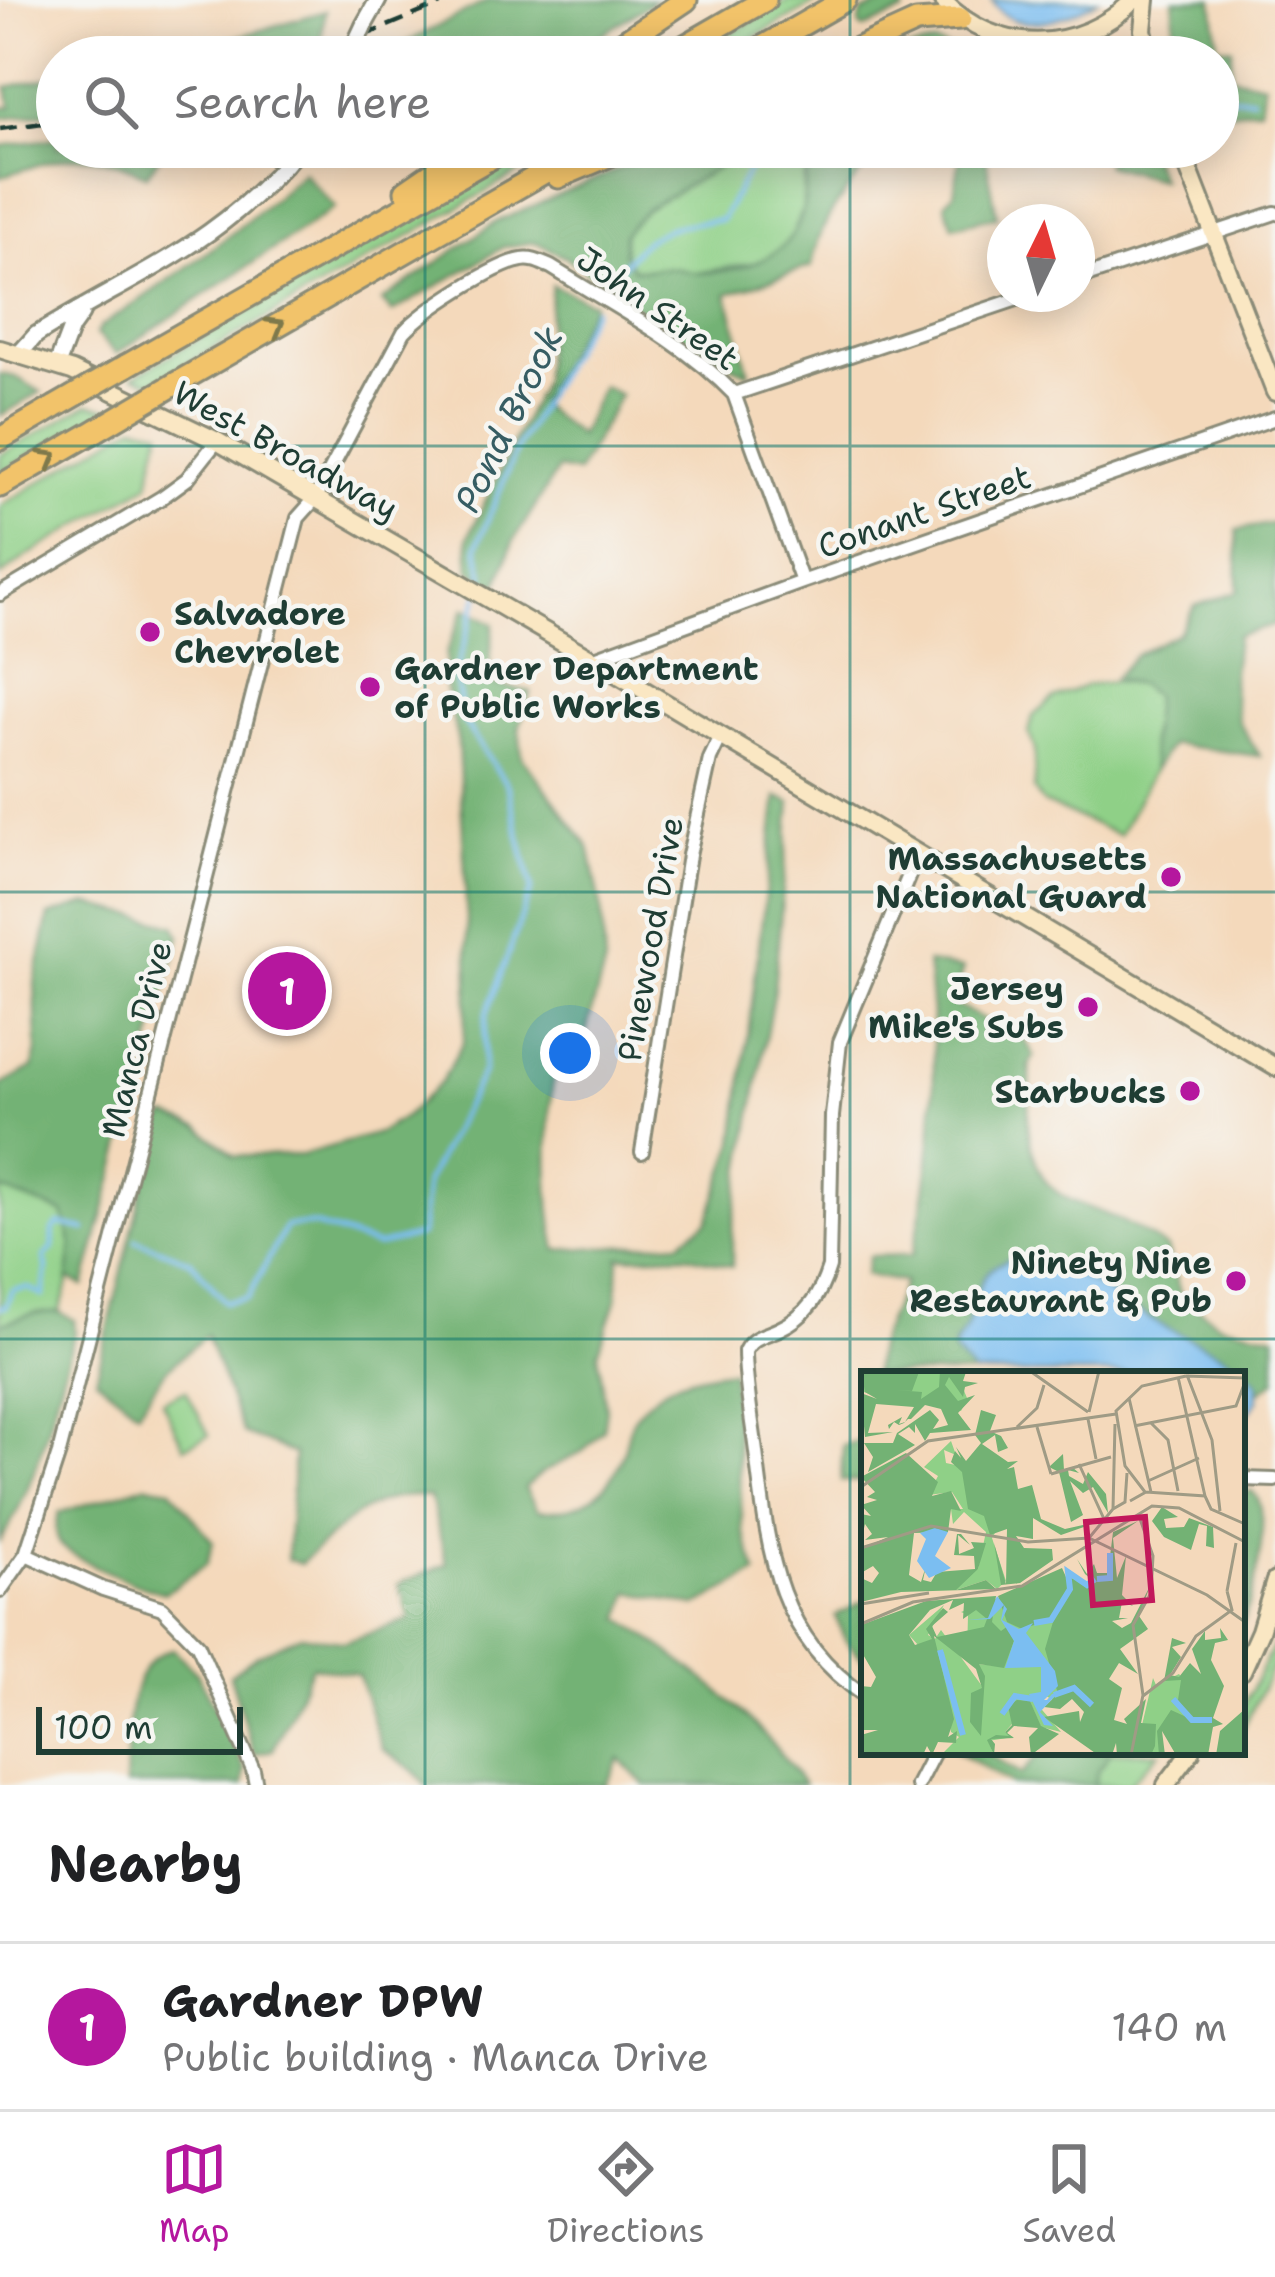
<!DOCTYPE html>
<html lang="en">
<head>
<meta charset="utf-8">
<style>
	:root { --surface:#fff; --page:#f2f2f2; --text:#202124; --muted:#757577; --line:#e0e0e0; --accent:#b5179e }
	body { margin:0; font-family:"Shantell Sans",sans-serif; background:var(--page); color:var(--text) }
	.compass { position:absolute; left:987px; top:204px; width:108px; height:108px; border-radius:50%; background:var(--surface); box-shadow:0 6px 30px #0003; rotate:5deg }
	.scale { position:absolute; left:36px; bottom:30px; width:207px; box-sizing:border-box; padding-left:12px; border:6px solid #1f3d34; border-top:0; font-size:33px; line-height:42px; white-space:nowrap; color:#1f3d34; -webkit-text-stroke:9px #f6f6f2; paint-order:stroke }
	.you { position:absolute; left:570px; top:1053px; width:42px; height:42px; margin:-30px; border:9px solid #fff; border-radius:50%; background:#1a73e8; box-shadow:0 0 0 18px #1a73e833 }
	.badge { display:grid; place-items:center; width:78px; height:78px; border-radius:50%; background:var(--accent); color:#fff; font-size:39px; font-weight:700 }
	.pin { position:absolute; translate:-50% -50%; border:6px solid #fff; box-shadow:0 3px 12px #0006 }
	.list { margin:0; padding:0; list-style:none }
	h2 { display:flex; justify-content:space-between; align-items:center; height:156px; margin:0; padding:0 48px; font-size:51px }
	h2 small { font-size:39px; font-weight:400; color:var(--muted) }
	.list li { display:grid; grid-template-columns:78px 1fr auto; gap:36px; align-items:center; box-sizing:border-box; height:168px; padding:0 48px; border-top:3px solid var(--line) }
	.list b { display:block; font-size:45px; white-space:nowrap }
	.list p { margin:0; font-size:39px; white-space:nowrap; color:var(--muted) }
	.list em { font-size:39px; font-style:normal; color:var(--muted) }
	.icon { flex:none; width:66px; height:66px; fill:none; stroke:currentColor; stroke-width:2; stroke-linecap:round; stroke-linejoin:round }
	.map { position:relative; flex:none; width:1275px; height:1785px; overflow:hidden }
	.search { position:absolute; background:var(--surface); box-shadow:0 6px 30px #0003; left:36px; right:36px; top:36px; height:132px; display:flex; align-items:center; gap:30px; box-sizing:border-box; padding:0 42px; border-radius:66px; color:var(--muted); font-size:45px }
	.sheet { height:324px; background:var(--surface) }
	nav { display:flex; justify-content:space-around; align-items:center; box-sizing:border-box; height:168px; border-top:3px solid var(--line); background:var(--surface); font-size:33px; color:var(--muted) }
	nav a { display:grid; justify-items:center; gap:6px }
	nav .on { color:var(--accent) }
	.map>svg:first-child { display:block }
	.green { fill:#8fd087; stroke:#57865e; stroke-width:3 }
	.forest { fill:#73b274; stroke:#497854; stroke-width:3 }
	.water { fill:#7bbef1; stroke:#4d7e92; stroke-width:3 }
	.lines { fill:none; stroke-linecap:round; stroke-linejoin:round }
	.stream { stroke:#7bbef1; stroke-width:4.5 }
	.minor-casing { stroke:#8a8b78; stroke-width:18 }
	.tertiary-casing { stroke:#8a8b78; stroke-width:21 }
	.secondary-casing { stroke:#8a8b78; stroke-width:22 }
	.motorway-casing { stroke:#8a8b78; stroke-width:27 }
	.minor { stroke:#fff; stroke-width:12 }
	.tertiary { stroke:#fff; stroke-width:15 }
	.secondary { stroke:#fae7c3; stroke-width:16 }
	.motorway { stroke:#f2c36a; stroke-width:21 }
	.rail { stroke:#1f3d34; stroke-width:4.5; stroke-dasharray:18 9; stroke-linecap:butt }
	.tertiary-bridge-casing { stroke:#8a8b78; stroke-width:21; stroke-linecap:butt }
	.motorway-bridge-casing { stroke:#8a8b78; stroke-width:27; stroke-linecap:butt }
	.tertiary-bridge { stroke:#fff; stroke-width:15 }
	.motorway-bridge { stroke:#f2c36a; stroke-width:21 }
	.oneway { stroke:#7e794c }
	.grid { fill:none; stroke:#0f766e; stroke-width:3; stroke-opacity:0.55 }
	.poi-dot { fill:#b5179e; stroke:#f6f6f2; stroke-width:4.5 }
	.labels { text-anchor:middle; stroke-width:9; stroke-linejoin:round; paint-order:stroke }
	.street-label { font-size:33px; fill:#1f3d34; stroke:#f6f6f2 }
	.poi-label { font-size:33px; font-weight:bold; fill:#1f3d34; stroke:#f6f6f2; text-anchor:end }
	.water-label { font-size:36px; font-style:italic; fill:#365d63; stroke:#f6f6f2 }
	.inset-river { fill:none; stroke:#7bbef1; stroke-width:6 }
	.inset-road { fill:none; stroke:#9f9b85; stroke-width:3 }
	.view { fill:#c2185b; fill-opacity:0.15; stroke:#c2185b; stroke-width:6 }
	.inset-edge { fill:none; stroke:#1f3d34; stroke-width:6 }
</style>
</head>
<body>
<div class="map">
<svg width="1275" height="1785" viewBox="0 0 1275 1785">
	<rect width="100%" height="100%" fill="#f6f6f2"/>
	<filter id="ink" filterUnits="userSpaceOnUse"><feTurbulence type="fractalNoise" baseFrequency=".00833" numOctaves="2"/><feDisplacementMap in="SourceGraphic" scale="24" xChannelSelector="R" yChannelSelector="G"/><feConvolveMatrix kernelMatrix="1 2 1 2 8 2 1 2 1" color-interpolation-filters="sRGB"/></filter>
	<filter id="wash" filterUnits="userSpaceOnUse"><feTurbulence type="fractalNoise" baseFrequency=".004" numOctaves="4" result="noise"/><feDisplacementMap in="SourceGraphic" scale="48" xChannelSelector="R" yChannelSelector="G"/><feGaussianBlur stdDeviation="2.7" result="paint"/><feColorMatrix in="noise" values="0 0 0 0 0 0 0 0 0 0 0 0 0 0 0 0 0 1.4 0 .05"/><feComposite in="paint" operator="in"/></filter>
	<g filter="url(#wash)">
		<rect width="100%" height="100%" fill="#f4d9bb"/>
		<path class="green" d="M788 0H821L719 57H689Z
			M533 147H563L153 383 134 376Z
			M753 147H821L804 178 803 209 793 235 769 260 697 273 671 268 633 269 624 255V232L646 209Z
			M88 404 111 409 0 473V455Z
			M135 425 161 430 149 484 27 556 0 577V506Z
			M1240 621 1155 710 1150 742 1153 771 1119 835 1043 803 1034 790 1035 750 1029 733 1033 716 1054 698 1085 686 1115 682 1140 685Z
			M0 1189 63 1213C80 1240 70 1283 59 1312L35 1313 0 1324Z
			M186 1390 209 1435 184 1447 162 1401Z
			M1275 1642V1662L1242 1730V1708Z
			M1111 1752H1160L1128 1785H1095L1097 1773Z"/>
		<path class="forest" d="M489 0H655L567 57H397L398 47Z
			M894 0H905L904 12 863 29 859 25 862 13Z
			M1174 0H1213L1218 46 1232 48 1231 76 1264 83 1260 108 1218 113V57H1174Z
			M325 11 321 43 284 57H184V53Z
			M935 44 971 57H877Z
			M57 76V112L0 118V108L12 107 7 87Z
			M57 138V147H167L146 175C83 145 63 157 0 177V146Z
			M670 147H753L646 209 624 233V255L633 269C647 271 658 267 671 268 681 268 690 273 699 273 743 272 794 257 803 209 807 185 803 166 821 147H880C851 189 820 213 812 266L727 294 749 373 706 355 560 254 535 242 504 247 392 312 382 301 496 222Z
			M962 147H1019L985 153 997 216 953 226 945 203 954 193Z
			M1105 147H1147L1160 179 1106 165Z
			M303 172 335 208 116 354 96 334 100 327C172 279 240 232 303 172Z
			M552 285 593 303 538 404 579 436 602 386 620 395 577 473 558 469 513 542 496 589 470 570 468 538 542 382Z
			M0 374 16 377 41 392 0 416Z
			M1275 523V625L1237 636 1232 683 1238 721 1260 756 1171 744 1153 771 1150 742 1154 696 1140 685 1113 679 1134 656 1178 633 1195 606 1238 591 1237 530Z
			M465 608 494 624 487 683 531 692 519 728 522 757 589 847 601 906 605 964 585 1035 554 1065C548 1126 544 1190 557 1250L680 1242 708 1221 735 1142 777 797 791 802 774 989 732 1229V1266L686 1255 619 1257 617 1298 598 1353 606 1409 603 1430 583 1451 543 1472 525 1488 537 1510C579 1514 610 1494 623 1454 627 1443 628 1427 634 1418 657 1382 693 1375 732 1370L743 1531 757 1573 696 1606 630 1592 621 1618C686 1664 760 1716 803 1785H645L620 1759 606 1785H426L413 1770 382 1749 358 1675 312 1666 273 1750 254 1754 230 1675 257 1655 301 1635 346 1642 410 1619 398 1584 447 1564 430 1497C371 1489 342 1527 301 1563L287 1559 294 1454 243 1433 206 1335 165 1371 138 1411 96 1378 157 1128 167 1116 199 1127 234 1156 302 1155 378 1133 406 1116 441 1082 463 1043 469 981 465 873 458 742 446 690V653Z
			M87 904 175 925 180 936 84 1286 68 1278 72 1245 63 1213 0 1189V1086L33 1068 37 1051 35 982 49 916Z
			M927 963 963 969 951 1003 1024 1039 1034 1055 1029 1066C1034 1088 1025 1110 1029 1133 1040 1199 1062 1195 1117 1219 1134 1226 1150 1238 1167 1248L1181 1296 1220 1324 1275 1335V1381L1260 1392 1258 1383 1223 1355 1158 1324 1098 1283 974 1293 967 1329 955 1343 954 1351 974 1374H873L877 1346 904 1282 865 1275 869 1256 912 1255C936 1159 939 1061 927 963Z
			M59 1312 74 1320 75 1333C51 1404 42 1478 0 1541V1324L35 1313Z
			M864 1441V1481H841L843 1445Z
			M145 1485 171 1489 213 1542 207 1563 165 1593C145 1589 68 1558 59 1542 54 1532 57 1523 59 1513Z
			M1251 1491C1275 1506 1254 1595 1242 1624V1492Z
			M864 1601V1660L846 1641 835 1616Z
			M173 1649 197 1673 245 1769 244 1785H125C128 1744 122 1660 173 1649Z
			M958 1752H986L1021 1775 1040 1752H1111L1097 1773 1095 1785H1013Z"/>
		<path class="water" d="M992 0H1098C1068 18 1012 40 992 0Z
			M1022 1255C1079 1266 1114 1301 1163 1326 1196 1343 1234 1354 1258 1383V1401L1242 1420V1374H974L954 1351C956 1340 963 1337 967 1326 983 1289 971 1269 1022 1255Z"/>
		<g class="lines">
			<path class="stream" d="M1218 96 1252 98
				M609 282C650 230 656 227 721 220L756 157 778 147
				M136 1240 191 1261 225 1302 248 1298 286 1226 314 1225 377 1246 421 1235 426 1182 483 1072 486 1016 532 888 507 785 464 722 455 674 484 577 477 546 517 448 594 308
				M0 1308 6 1306 12 1290 28 1288 43 1296 47 1268 44 1257 53 1248V1230L59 1224 86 1230"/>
		</g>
	</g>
	<g filter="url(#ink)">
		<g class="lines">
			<g class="minor-casing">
				<path id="minor" d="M1077 279 1275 213
					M734 394 1032 294
					M0 594 161 498 187 479 217 441
					M592 659 802 582 1275 418
					M642 1152 689 855 710 759 720 738
					M1242 1479 1275 1480
					M26 1554 103 1589 162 1608 198 1645 253 1770 256 1785
					M0 1591 26 1554 59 1453 298 518 315 499 404 332C423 311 495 264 522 260 533 258 541 263 551 267 613 306 683 341 734 394L802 582
					M864 1695C775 1635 768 1549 756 1452 752 1419 745 1384 745 1351 753 1336 764 1336 779 1329 807 1316 820 1296 829 1267L832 1116 840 1042 917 856
					M917 1785 934 1752"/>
			</g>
			<g class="tertiary-casing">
				<path id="tertiary" d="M364 25 378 0
					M20 353 36 335C138 272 220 245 300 147
					M57 365 71 328 81 314"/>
			</g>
			<g class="secondary-casing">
				<path id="secondary" d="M942 0C996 57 1079 54 1134 0
					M1146 0 1143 30 1150 57
					M1061 42 1103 57
					M1180 147 1275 392
					M0 349 72 371 217 441 592 659 1275 1067
					M1242 1671 1260 1631 1275 1581
					M1166 1785 1191 1752"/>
			</g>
			<g class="motorway-casing">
				<path id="motorway" d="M601 57 686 0
					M666 57 765 0
					M745 57 845 0
					M839 57 916 22 960 19
					M558 177 629 147
					M406 191 470 147
					M126 366 510 147
					M175 384 588 147
					M0 439 55 407
					M0 486 97 430"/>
			</g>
			<use href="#minor" class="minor"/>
			<use href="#tertiary" class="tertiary"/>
			<use href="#secondary" class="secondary"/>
			<use href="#motorway" class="motorway"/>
			<path class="rail" d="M313 57 450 0
				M0 129 57 121"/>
			<g class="tertiary-bridge-casing">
				<path id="tertiary-bridge" d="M349 57 364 25"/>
			</g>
			<g class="motorway-bridge-casing">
				<path id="motorway-bridge" d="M55 407 126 366
					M97 430 175 384"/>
			</g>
			<use href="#tertiary-bridge" class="tertiary-bridge"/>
			<use href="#motorway-bridge" class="motorway-bridge"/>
		</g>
		<defs><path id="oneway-chevron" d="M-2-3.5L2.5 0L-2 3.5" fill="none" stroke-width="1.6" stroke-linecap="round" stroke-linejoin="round" transform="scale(3)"/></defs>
		<g class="oneway">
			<use href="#oneway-chevron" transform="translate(276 326) rotate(-30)"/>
			<use href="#oneway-chevron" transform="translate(49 458) rotate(-30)"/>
		</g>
	</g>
	<path class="grid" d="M425 0V57M850 0V57M425 147V1785M850 147V1785M0 446H1275M0 892H1275M0 1339H1275"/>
	<g class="poi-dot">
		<circle cx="150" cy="632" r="12"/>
		<circle cx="370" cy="687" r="12"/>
		<circle cx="1171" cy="877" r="12"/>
		<circle cx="1088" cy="1007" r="12"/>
		<circle cx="1190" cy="1091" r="12"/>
		<circle cx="1236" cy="1281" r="12"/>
	</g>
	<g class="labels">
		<g class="street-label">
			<text transform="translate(658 308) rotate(35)" y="12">John Street</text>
			<text transform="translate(286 450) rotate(29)" y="12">West Broadway</text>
			<text transform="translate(924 511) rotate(-19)" y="12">Conant Street</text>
			<text transform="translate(650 939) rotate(-80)" y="12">Pinewood Drive</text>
			<text transform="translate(136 1039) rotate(-76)" y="12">Manca Drive</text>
		</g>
		<g class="poi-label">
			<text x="174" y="625" text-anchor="start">Salvadore<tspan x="174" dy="38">Chevrolet</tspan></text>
			<text x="394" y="680" text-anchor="start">Gardner Department<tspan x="394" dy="38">of Public Works</tspan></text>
			<text x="1147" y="870">Massachusetts<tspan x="1147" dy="38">National Guard</tspan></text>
			<text x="1064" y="1000">Jersey<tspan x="1064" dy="38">Mike's Subs</tspan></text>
			<text x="1166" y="1103">Starbucks</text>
			<text x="1212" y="1274">Ninety Nine<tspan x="1212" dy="38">Restaurant &amp; Pub</tspan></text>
		</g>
		<g class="water-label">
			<text transform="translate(508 419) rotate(-64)" y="13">Pond Brook</text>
		</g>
	</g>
	<g transform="translate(861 1371)">
		<rect width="384" height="384" fill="#f4d9bb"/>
		<path d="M1 0H95L106 27 100 40 84 31 29 30 0 20ZM90 70 95 84 83 79 85 92 99 95 143 146 131 167 145 210 136 218 125 209 95 219 92 204 117 198 125 161 103 141 92 153 90 138H102L91 121 67 124 77 105 63 96ZM177 212 149 237 164 240 172 226 200 234 185 281 197 295V332L180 322 170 326 200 361 180 356 169 331H150L151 353 144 361 152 366 127 370 133 384H80L98 366 90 361 72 268 58 275 48 264 83 234 67 264 74 268 80 259 121 315 118 293 136 295 106 284 107 244 100 241ZM318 303 352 345 297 359 300 384H274L292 307 295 314Z" fill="#8fd087"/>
		<path d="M0 0 58 1 51 20 35 19 61 21 60 28 78 16 79 0 105 1 102 10 117 12 104 16 102 26 88 6 84 14 97 30 114 24 97 42 110 59 69 62 64 70 54 53V62L48 56 37 63 54 74 7 101 12 86 3 72H32L36 62 69 39 78 49 72 58 87 54 80 38 64 34 50 48H47L43 52 38 54 33 51 28 58 27 54 41 46 38 53 44 51 53 36 15 33 7 62 32 61 4 66 0 22 16 28 4 21ZM120 39 135 44 129 60 140 65 147 77 137 81 134 64 121 73 147 91 157 90 146 98 153 96 157 118 171 114 180 148 204 158 240 150 200 164 172 147V168L155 165 163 177 191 178 192 189 159 212 140 214 133 172 145 213 146 158 129 164 123 145 107 138 101 101 90 91 94 80 100 87 95 76 105 90 120 72 114 64ZM45 82 77 111 71 125 90 120 100 140 90 138 87 161 53 162 48 204 60 211 65 195 62 209 70 211 76 201 114 198 113 185 93 184 96 163H100L109 174 97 164 98 183 113 177 110 171 125 172 117 198 95 219 125 209 135 218 40 221 0 231V207L11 212 18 202 12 195 0 202V178L27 166 4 169 11 163 4 153 0 170V143L10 145 0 134 16 129 6 126 14 121 0 106ZM202 83 203 99 211 96 218 102 207 99 208 105 222 113 227 101 245 123 247 142 232 116 222 122 209 110 222 144 210 151 198 101 188 96ZM301 136 317 146 303 148 305 157 323 156 328 147 352 156 353 177 345 175 346 155 338 153 330 179 303 166 291 150ZM277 150 252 167 256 207 265 185 261 224 272 235 261 231 258 247H267L251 250 261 257 270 252 289 215 278 245 287 258 259 278 277 303 258 292 248 308 261 317 253 349 266 353 263 348 285 328 280 352 295 353 294 375 290 384H256L255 372 251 384H237L183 346 218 340 219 351 223 341 211 328 199 338 183 336 197 323 184 278 197 234 188 249 161 258 146 251 137 225 201 197 205 206 235 212 224 203 216 188 226 203 233 193 236 202H247L252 161ZM135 225 131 251 140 260 147 255 153 270 143 297 118 293 124 305 120 365 109 351 110 322 121 317 115 298 73 265 93 348 87 366 96 360 95 372 77 371 71 384 66 375 62 384H0V364L17 359H0V315L10 316 15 306 0 280V254L65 230ZM92 229 88 239 103 232 102 248 115 239 126 248 123 256 76 266 71 255 87 241 82 237 65 258 71 268 54 274 48 264 69 239ZM359 257 367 269 354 272 350 289 363 315 352 347 362 353 352 356 347 384H315L301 360 304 384H298L296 360 310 339 332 349 317 329 320 309 303 310 311 267 325 272 311 276 320 286 309 304 318 306 329 292 340 303 331 278 344 260V269L360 267ZM156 329 169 330 180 355 198 363 170 384 168 366 177 357 153 355 146 362 153 367 130 368 134 373 133 384 126 369 135 364 148 365 144 361 151 354 147 335ZM384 338V384H355L359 360Z" fill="#73b274" fill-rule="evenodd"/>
		<path d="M74 157 87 161 74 185 90 197 68 207 56 190 65 168 59 162ZM136 225 146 238 141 249 158 258 172 252 165 262 194 300 197 315 183 329H186L191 323 197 322 179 341 192 355 183 354 168 323 180 321V296L144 297 153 270 140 249 143 234 129 248 106 249 127 247Z" fill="#7bbef1"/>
		<path class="inset-river" d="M236 208 249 207V182M173 252 190 249 209 218 207 201 226 214 234 208M79 279 102 364M80 282 101 361M193 324 213 317 231 334M312 328 331 349H351M141 343 154 325 172 328"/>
		<path class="inset-road" d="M169 0 227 41M326 4 351 69 359 140M325 5 384 7M317 6 344 125M268 27 290 121M228 41 238 0M227 48 235 88M289 51 307 69 317 120M273 55 375 35 384 11M156 56 176 37 183 14M176 56 190 103M218 93 243 148M190 103 250 86M287 110 338 87M0 116 67 70 255 43M284 121 264 95 255 40 281 15 325 5M269 130 285 121 344 125 350 138 384 153M252 138 264 131 266 102M228 167 252 138 254 53M0 177 70 155 167 171 228 167 346 224 384 251M366 220 375 172M0 233 68 222M0 253 52 231 161 215 291 135 318 137 384 171M282 325 312 302 335 265 371 239 366 220M270 384 282 324 272 254 290 222 292 185 278 145"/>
		<path class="view" d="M284 146 291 229 232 234 225 151Z"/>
		<rect width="384" height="384" class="inset-edge"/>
	</g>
</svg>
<svg class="compass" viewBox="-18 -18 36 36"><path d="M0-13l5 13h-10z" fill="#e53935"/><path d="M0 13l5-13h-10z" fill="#757577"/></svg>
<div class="scale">100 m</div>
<div class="you"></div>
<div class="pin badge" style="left:287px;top:991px">1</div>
<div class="search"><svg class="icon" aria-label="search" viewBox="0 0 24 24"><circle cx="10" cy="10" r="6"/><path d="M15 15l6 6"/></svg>Search here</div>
</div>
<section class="sheet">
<h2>Nearby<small></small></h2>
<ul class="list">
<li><span class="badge">1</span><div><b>Gardner DPW</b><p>Public building · Manca Drive</p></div><em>140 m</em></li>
</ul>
</section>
<nav>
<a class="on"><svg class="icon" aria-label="map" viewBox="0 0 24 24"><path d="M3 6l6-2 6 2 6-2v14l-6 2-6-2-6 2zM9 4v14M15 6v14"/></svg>Map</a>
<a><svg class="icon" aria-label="directions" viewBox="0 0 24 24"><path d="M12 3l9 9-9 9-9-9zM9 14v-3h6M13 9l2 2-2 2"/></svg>Directions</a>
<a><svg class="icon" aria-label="saved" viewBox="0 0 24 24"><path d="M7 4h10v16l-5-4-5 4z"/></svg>Saved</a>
</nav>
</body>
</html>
